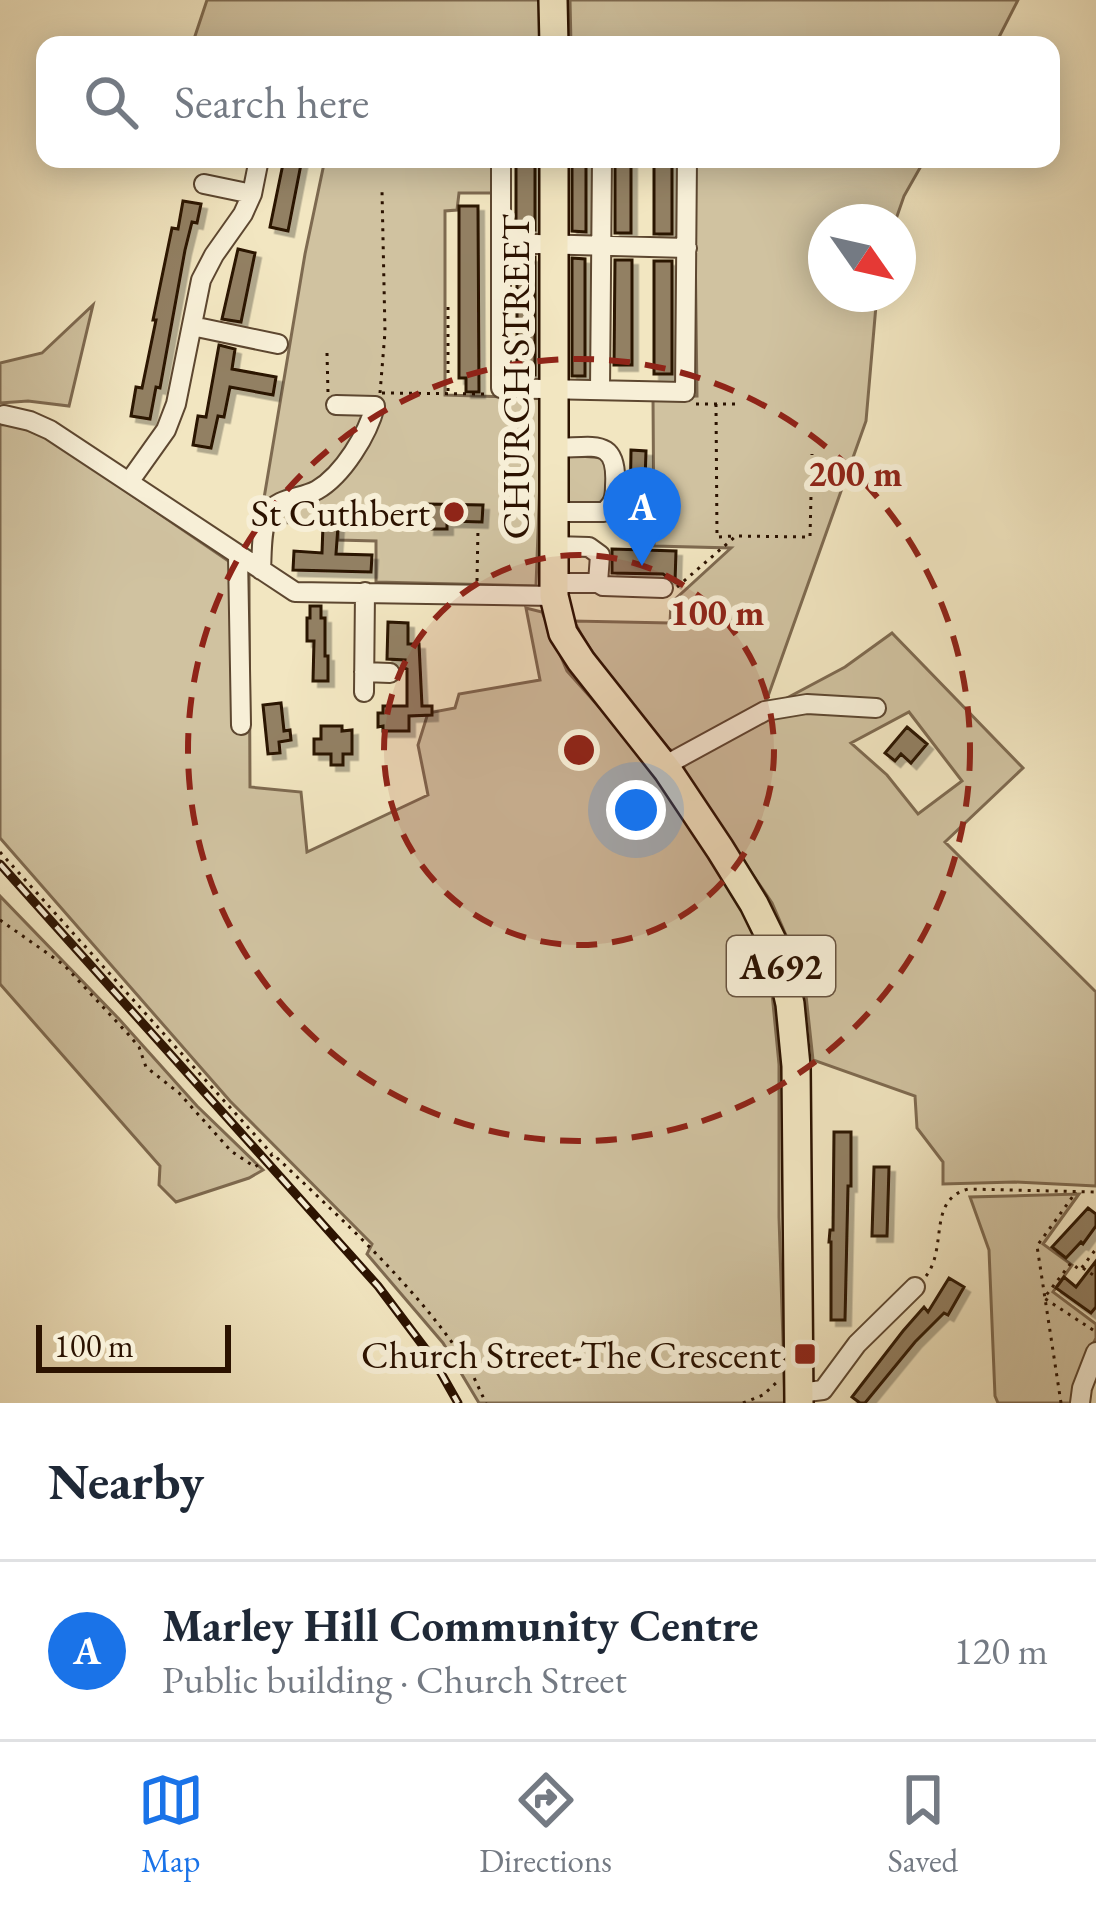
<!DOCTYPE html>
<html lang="en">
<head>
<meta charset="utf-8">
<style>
	:root { --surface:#fff; --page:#f6f6f7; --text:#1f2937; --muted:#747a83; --line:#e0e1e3; --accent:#1a73e8 }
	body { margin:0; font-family:"EB Garamond",serif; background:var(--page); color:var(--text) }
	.compass { position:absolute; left:808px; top:204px; width:108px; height:108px; border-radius:50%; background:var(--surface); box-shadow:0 6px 30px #0003; rotate:124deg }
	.scale { position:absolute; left:36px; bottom:30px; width:195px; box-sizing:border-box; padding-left:12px; border:6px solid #2b1200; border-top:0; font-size:33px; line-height:42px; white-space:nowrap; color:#2b1200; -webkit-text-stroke:9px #f7efd7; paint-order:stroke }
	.you { position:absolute; left:636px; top:810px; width:42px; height:42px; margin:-30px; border:9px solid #fff; border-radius:50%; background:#1a73e8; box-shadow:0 0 0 18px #1a73e833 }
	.badge { display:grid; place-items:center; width:78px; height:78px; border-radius:50%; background:var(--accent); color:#fff; font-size:39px; font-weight:700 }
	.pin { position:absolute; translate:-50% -99px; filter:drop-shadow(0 3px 6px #0008) }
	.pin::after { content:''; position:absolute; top:63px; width:42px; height:36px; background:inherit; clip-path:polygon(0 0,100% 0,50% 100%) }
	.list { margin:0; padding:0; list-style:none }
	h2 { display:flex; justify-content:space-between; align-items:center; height:156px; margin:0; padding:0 48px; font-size:51px }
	h2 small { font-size:39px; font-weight:400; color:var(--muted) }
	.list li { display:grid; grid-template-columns:78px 1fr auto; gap:36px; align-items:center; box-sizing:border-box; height:180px; padding:0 48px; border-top:3px solid var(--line) }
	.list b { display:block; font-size:45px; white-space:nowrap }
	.list p { margin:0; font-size:39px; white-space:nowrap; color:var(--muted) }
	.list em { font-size:39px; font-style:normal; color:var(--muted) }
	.icon { flex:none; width:66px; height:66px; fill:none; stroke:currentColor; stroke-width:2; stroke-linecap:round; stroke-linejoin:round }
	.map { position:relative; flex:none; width:1096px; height:1403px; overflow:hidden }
	.search { position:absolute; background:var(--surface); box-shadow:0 6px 30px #0003; left:36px; right:36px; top:36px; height:132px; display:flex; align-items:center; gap:30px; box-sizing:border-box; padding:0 42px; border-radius:24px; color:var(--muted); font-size:45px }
	.sheet { height:336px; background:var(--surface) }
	nav { display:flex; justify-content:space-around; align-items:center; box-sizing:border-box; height:168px; border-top:3px solid var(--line); background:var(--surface); font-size:33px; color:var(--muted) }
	nav a { display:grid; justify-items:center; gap:6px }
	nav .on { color:var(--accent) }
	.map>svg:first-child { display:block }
	.green { fill:#d0c2a0; stroke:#7e6a50; stroke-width:3; fill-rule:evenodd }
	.building { fill:#928064; stroke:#2b1200; stroke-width:3; filter:url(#shadow) }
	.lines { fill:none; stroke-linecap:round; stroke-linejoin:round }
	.minor-casing { stroke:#5d4730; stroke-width:22 }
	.highway-casing { stroke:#2b1200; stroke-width:32 }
	.path { stroke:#2b1200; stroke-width:3; stroke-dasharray:3 6; stroke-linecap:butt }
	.minor { stroke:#f7efd7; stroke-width:18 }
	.highway { stroke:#f2e6c1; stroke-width:27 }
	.rail-casing { stroke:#2b1200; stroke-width:9 }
	.rail { stroke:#f7efd7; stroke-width:4.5; stroke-dasharray:14; stroke-linecap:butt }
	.ring { fill:none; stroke:#8f2418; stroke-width:6; stroke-dasharray:21 15 }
	.poi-dot { fill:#8f2418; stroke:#f7efd7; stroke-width:4.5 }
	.labels { text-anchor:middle; stroke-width:12; stroke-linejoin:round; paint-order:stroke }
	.shield { fill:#f7efd7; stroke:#685440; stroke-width:3 }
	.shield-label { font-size:36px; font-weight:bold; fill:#2b1200 }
	.street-label { font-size:39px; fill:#2b1200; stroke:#f7efd7 }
	.poi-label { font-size:39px; fill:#2b1200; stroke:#f7efd7; text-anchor:end }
	.centre { fill:#8f2418; stroke:#f7efd7; stroke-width:6 }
	.ring-label { font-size:36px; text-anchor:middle; font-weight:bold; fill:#8f2418; stroke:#f7efd7; stroke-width:12; stroke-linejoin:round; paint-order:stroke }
</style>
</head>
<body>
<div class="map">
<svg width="1096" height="1403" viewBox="0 0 1096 1403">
	<defs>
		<filter id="shadow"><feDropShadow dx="5.5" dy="5.5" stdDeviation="0" flood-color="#0004"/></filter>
	</defs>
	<rect width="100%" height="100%" fill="#f2e6c1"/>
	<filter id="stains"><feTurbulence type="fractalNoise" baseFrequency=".00167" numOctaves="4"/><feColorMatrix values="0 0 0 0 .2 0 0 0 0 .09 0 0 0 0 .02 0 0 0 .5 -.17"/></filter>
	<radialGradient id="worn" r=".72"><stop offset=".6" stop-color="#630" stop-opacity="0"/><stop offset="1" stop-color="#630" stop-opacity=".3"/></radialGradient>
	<path class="green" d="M207 0H541V45H192Z
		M570 0H1018L995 45H571Z
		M325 159H495V193H459L457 210 445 211V395L543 398 536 586 376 582V541L338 540V524L260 522 305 254Z
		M694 159H925L904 196 895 222H826V294H877L866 421 766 702 678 753 669 749C635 708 598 668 574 621L670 623 671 603 731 548 654 546 653 397 697 396Z
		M93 305 69 406 28 401 0 403V363L42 353Z
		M12 424 48 438 249 575 250 787 301 792 307 852 428 795 418 745 428 713 455 708 459 694 540 680 526 608 542 612 567 671 640 753 739 898 770 973 779 1064V1217L785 1403H479L443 1343 367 1254 372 1244 230 1101 0 838V425Z
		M565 455 603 457 611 490 602 506 565 505Z
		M892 633 1023 768 945 842 1096 992V1186L1015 1182 943 1184V1162L917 1128 915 1096 813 1060 804 977 772 903 682 770 686 764 785 699 845 667ZM909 712 962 781 918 814 887 775 851 743Z
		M0 896 119 1019 197 1106 263 1170 249 1178 176 1202 159 1185 160 1166 0 984Z
		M1079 1194 1043 1244 1072 1265 1053 1292 1096 1324V1338L1083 1366 1073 1403H998L995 1396 989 1250 970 1197Z"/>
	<path class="building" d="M284 159H302L288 231 270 227Z
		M516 159H535V230H516Z
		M572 159H586V232L572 231Z
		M615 159H631V233H615Z
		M654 159H672V234H654Z
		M183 201 201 204 197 223 192 222 185 250 160 388 156 387 150 419 131 416 136 387 142 388 148 359 156 320H153L172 228 178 229Z
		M459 206H478L479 392H466V378H459Z
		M238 249 255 253 241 322 222 319Z
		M517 257H535V375H517Z
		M572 258 585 259V376H572Z
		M615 260H632V365H614Z
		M654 261H672V374H654Z
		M219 345 235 349 232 369 276 377 273 395 230 387 224 417 218 416 211 448 193 445 198 416 206 417Z
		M631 450 646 451 644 512H630Z
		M426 504 483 505 482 522 447 521V529H429L430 520 426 519Z
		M323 525 338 526 336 554 372 555 371 572 293 570 294 551 322 553Z
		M612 549 676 551 675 582 663 574 612 573Z
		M310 606H321V618H325V656H328V681H313L314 641H307V618H310Z
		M388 622 408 623V644H419L422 706H432V715L409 716V731H383V726L378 727V713H383V706H407V669L404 668 405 660 387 659Z
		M281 703 284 731 290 730 291 740 279 742 280 753 268 754 263 705Z
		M321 726H342V731L352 730V754H343V765H331V754H314V739H321Z
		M907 727 927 744 911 763 901 754 895 761 885 753Z
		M834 1132H851V1186H848L845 1320H831V1242H829L830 1230H833Z
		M874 1167H889L887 1236H872Z
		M1088 1208 1096 1214V1226L1083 1244 1081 1242 1066 1258 1052 1247Z
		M1096 1261V1307L1091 1313 1056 1288 1064 1277 1076 1287Z
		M949 1278 964 1287 948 1315 944 1313 915 1342 865 1403H860L852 1397 903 1331 924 1307 928 1312Z"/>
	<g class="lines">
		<g class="minor-casing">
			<path id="minor" d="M501 159V388L685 392 687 159
				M204 184 252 194
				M501 243 687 248
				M192 326 278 344
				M600 390 602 159
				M4 415 30 421 50 430 295 592 554 596
				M554 448C593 448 618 436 615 486 615 499 613 504 604 512H554
				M129 482 166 430 176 404 201 280 214 255 243 214 252 194 259 159
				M554 546 589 547 600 555 598 583H554
				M238 556 241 725
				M261 570C262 553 261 530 268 514 277 497 301 499 317 490 343 475 368 434 375 406L336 405
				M598 583 603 586 663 588
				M364 672 390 673
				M364 692 365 592
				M664 766 765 711 807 704 876 708
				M799 1393 823 1390 857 1344 915 1287
				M1080 1403 1082 1388 1096 1352"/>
		</g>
		<g class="highway-casing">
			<path id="highway" d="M553 0 554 45
				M554 159V596L563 633 581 661 668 771 720 849 754 904 779 955 790 1004 796 1066 799 1403"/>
		</g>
		<path class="path" d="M448 307V392
			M327 353 328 393
			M380 393 385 332 382 191
			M382 393 486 394
			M696 404H738
			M716 404 717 537 734 536
			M477 581 478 528
			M677 587 736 536 810 537 812 454
			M0 852 272 1154
			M0 920 64 965 128 1034 139 1047 146 1067 179 1093 231 1151 255 1167 273 1154C340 1218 413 1283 465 1361 473 1374 479 1389 486 1403
			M1083 1268 1096 1277
			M926 1276C948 1248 927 1200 968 1189L1096 1192
			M1093 1330 1044 1298 1071 1263 1080 1270 1096 1249
			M743 1403 763 1395 776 1383
			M1061 1403 1037 1246 1076 1192"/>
		<use href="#minor" class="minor"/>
		<use href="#highway" class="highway"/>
		<g class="rail-casing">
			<path id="rail" d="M0 864 378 1286 433 1359 458 1403"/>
		</g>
		<use href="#rail" class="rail"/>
	</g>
	<circle cx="579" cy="750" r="195" fill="#8f2418" fill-opacity=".12"/>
	<g class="ring">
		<circle cx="579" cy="750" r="195"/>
		<circle cx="579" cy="750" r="391"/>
	</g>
	<g class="poi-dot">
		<circle cx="454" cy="512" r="12"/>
		<rect x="793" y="1342" width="24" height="24" rx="6"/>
	</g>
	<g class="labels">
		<rect class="shield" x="727" y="936" width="108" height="60" rx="9"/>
		<g class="shield-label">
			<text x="781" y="979">A692</text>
		</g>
		<g class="street-label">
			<text transform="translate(515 377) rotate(-90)" y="14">CHURCH STREET</text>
		</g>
		<g class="poi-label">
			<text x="430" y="526">St Cuthbert</text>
			<text x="781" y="1368">Church Street-The Crescent</text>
		</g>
	</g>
	<circle cx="579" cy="750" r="18" class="centre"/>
	<g class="ring-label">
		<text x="855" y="486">200 m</text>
		<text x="717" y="625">100 m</text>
	</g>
	<rect width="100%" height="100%" filter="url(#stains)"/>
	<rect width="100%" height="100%" fill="url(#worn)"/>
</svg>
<svg class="compass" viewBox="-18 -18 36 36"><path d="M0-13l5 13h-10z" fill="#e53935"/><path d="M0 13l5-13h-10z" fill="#747a83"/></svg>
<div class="scale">100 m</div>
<div class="you"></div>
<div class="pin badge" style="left:642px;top:566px">A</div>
<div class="search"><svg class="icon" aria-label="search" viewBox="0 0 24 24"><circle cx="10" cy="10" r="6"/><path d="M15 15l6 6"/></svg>Search here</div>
</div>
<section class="sheet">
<h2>Nearby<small></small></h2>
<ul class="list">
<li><span class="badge">A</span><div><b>Marley Hill Community Centre</b><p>Public building · Church Street</p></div><em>120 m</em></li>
</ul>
</section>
<nav>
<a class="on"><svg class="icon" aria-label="map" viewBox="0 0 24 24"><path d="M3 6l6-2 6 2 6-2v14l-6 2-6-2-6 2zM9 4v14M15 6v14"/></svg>Map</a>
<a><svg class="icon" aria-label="directions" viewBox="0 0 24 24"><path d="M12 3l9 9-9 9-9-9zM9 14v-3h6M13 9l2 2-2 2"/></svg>Directions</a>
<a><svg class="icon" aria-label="saved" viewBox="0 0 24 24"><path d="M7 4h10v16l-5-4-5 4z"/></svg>Saved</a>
</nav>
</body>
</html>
